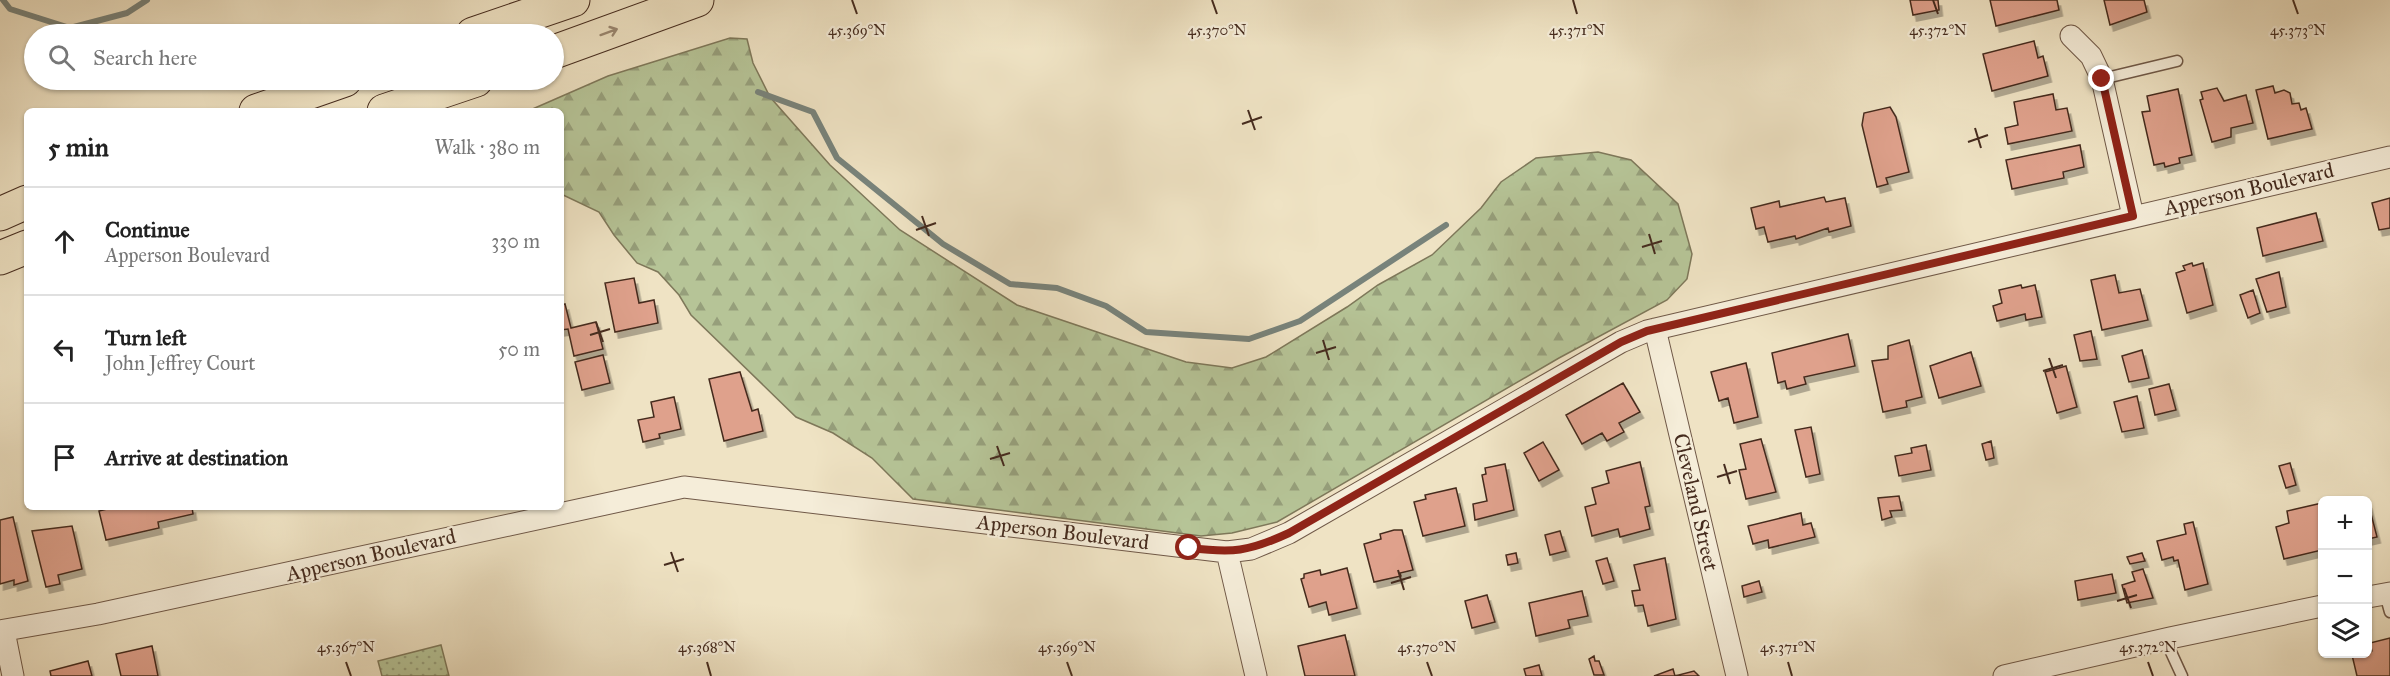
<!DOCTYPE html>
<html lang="en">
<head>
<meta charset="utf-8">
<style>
	:root { --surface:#fff; --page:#f2f2f2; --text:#222; --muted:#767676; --line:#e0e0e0 }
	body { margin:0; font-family:"IM FELL Great Primer",serif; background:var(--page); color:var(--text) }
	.controls { position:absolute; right:18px; bottom:18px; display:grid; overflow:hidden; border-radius:9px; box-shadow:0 2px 4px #0004 }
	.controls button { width:54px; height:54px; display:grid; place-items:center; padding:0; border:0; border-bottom:2px solid var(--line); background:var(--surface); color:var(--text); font:30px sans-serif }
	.stop { position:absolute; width:18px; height:18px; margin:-14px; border:4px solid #8f2418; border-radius:50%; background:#fff }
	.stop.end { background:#8f2418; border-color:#fff; box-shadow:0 2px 6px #0008 }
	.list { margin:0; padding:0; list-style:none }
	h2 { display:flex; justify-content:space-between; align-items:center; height:78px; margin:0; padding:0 24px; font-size:26px }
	h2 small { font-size:20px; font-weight:400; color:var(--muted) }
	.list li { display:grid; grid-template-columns:39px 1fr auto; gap:18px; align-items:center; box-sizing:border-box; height:108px; padding:0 24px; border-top:2px solid var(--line) }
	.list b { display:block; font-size:22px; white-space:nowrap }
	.list p { margin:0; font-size:20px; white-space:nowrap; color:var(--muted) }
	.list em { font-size:20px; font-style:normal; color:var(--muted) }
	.icon { flex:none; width:33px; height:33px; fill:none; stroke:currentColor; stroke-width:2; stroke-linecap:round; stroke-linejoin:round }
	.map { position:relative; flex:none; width:2390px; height:676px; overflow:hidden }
	.search { position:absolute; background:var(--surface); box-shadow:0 2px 4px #0004; left:24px; top:24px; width:540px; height:66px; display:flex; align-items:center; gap:15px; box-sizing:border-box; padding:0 21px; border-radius:33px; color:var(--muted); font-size:22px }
	.panel { position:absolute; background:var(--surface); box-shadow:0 2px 4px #0004; left:24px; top:108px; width:540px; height:402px; border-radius:9px }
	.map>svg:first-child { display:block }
	.grass { fill:url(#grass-dots); stroke:#7e785a; stroke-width:1.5 }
	.forest { fill:url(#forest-firs); stroke:#7e785a; stroke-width:1.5 }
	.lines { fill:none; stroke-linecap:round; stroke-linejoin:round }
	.stream { stroke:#78837b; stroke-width:6 }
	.building { fill:#dfa18c; stroke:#452b1e; stroke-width:1.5; filter:url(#shadow) }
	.service-casing { stroke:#705948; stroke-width:13 }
	.minor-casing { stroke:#705948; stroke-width:23 }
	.trunk-casing { stroke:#452b1e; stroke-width:35 }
	.service { stroke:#f5edd9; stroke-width:10 }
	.minor { stroke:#f5edd9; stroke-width:21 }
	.trunk { stroke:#efe3c4; stroke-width:33 }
	.oneway { stroke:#9a8771 }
	.route { stroke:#8f2418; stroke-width:8 }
	.ticks { fill:none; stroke:#452b1e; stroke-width:2 }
	.labels { text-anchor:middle; stroke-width:4.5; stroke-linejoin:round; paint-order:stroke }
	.street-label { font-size:21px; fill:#452b1e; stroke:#f5edd9 }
	.ticks-label { font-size:15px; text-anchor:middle; fill:#452b1e; stroke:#f5edd9; stroke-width:4.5; stroke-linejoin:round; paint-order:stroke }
</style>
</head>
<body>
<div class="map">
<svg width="2390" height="676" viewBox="0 0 2390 676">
	<defs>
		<pattern id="grass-dots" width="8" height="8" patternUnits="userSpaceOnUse" patternTransform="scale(1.5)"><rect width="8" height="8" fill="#b6c497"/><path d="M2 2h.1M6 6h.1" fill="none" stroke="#969f7b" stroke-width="1.8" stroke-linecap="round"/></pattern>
		<pattern id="forest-firs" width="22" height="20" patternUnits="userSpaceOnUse" patternTransform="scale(1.5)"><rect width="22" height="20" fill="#b6c497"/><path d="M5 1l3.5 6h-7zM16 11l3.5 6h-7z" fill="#969f7b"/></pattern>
		<filter id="shadow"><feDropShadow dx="3.5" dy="6" stdDeviation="0" flood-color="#0004"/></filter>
	</defs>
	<rect width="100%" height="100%" fill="#efe3c4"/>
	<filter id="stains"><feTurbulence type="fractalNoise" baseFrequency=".00333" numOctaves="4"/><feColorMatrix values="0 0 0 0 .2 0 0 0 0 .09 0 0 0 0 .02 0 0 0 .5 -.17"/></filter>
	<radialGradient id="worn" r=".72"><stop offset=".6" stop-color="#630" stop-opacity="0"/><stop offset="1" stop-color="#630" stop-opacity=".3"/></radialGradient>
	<path class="grass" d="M441 645 449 676H382L378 661Z"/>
	<path class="forest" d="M730 38 747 39 753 63 770 97 830 165 900 230 1017 305 1186 362 1232 368 1266 357 1347 307 1378 285 1432 255 1481 208 1501 182 1536 158 1598 152 1631 160 1678 204 1692 254 1687 279 1667 300 1559 358 1277 522 1232 533 1201 536 913 499 872 458 833 433 796 417 691 315 679 295 658 272 637 263 614 235 599 212 561 194V111H528L608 76Z"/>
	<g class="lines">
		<path class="stream" d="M3 0 10 9 70 28 127 13 147 0
			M758 92 813 112 837 158 943 244 1010 284 1057 288 1106 306 1146 332 1249 339 1300 321 1446 225"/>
	</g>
	<path class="building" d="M1910 0H1938L1939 10 1913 15Z
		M1990 0H2057L2059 10 1996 26Z
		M2104 0H2144L2147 12 2110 25Z
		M2034 41 2038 58 2043 56 2048 76 1992 91 1983 54Z
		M2273 86 2275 93 2284 90 2290 93 2292 104 2299 103 2301 110 2306 108 2312 129 2268 139 2256 90Z
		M2217 88 2224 101 2246 95 2253 123 2231 128V137L2212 142 2200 100 2203 99 2201 92Z
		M2178 89 2192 155 2179 158 2180 163 2165 167 2164 163 2154 165 2142 112 2150 111 2147 96Z
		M2053 94 2056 110 2067 108 2072 131 2008 144 2005 128 2018 125 2014 102Z
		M1890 107 1896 117 1909 172 1886 178 1888 184 1877 187 1862 125 1864 113Z
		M2080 145 2084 167 2063 172 2064 178 2012 189 2006 160Z
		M1824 197 1826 202 1845 198 1851 226 1829 232 1828 228 1796 239 1795 236 1768 242 1764 227 1756 229 1751 208 1779 201 1780 207Z
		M2390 198V228L2379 230 2372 203Z
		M2316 213 2323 241 2263 256 2257 228Z
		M2192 263 2193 266 2203 263 2213 305 2187 313 2176 273 2185 270 2183 266Z
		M2279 272 2286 307 2267 312 2256 279Z
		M2115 275 2119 293 2140 289 2148 320 2102 330 2091 280Z
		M634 278 639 303 654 300 658 323 615 332 605 283Z
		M2021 285 2022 288 2035 285 2042 317 2026 320 2025 314 1997 321 1993 306 2002 303 1999 290Z
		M2253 290 2260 313 2248 318 2240 295Z
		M565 304 571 328 596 322 603 349 574 356 568 329 561 330V305Z
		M2091 331 2097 359 2080 361 2074 335Z
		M1848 334 1855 366 1804 377 1806 384 1787 389 1785 381 1778 383 1772 353Z
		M1909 340 1922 397 1906 401 1907 407 1883 412 1872 361 1888 359V346Z
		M2142 350 2149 378 2129 382 2122 356Z
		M1971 352 1981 386 1939 398 1930 366Z
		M603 355 610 383 582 390 575 362Z
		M1746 363 1758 417 1734 423 1728 398 1719 401 1711 372Z
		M2066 366 2077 407 2057 413 2045 372Z
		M740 372 752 411 758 409 763 431 724 441 709 379Z
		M1623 383 1640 412 1619 423 1624 432 1607 441 1602 433 1582 444 1566 415Z
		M2169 384 2176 410 2155 415 2149 389Z
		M2137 396 2144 428 2122 432 2114 402Z
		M674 397 681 429 659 434 660 438 643 442 638 420 654 417 651 402Z
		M1811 427 1820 474 1806 477 1795 430Z
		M1761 439 1776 492 1746 499 1739 470 1746 469 1740 444Z
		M1991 441 1994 458 1986 460 1982 444Z
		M1543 442 1559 470 1539 481 1524 453Z
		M1926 445 1931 470 1899 476 1895 456 1912 453 1911 448Z
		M1640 462 1650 506 1645 507 1650 529 1620 537 1618 529 1592 536 1585 507 1596 504 1592 488 1609 483 1606 471Z
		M2290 463 2296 485 2286 488 2279 466Z
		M1505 464 1514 510 1475 520 1473 504 1487 501 1482 475 1486 474 1485 468Z
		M1456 488 1465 526 1423 536 1414 502 1426 499 1425 495Z
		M1899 496 1902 510 1890 511 1892 517 1882 520 1878 498Z
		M2368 502 2377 537 2368 539Z
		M2322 503V550L2284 559 2276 527 2289 523 2287 511Z
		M115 507H192L193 514 158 522 159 528 106 540 99 511Z
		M1801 513 1803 525 1811 523 1815 537 1769 548 1768 540 1753 544 1748 526Z
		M13 517 28 581 14 585V580L0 584V520Z
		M2193 522 2208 584 2185 590 2178 560 2174 561 2173 557 2162 560 2157 541 2186 534 2184 524Z
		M72 526 82 569 58 575 60 584 46 587 32 531Z
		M1394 530H1402L1413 570 1400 573 1401 576 1374 582 1364 544 1381 539 1380 534Z
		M1560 531 1566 551 1550 555 1545 535Z
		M1516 553 1518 563 1508 565 1506 555Z
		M2142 553 2145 561 2130 564 2127 557Z
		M1607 558 1614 581 1603 584 1596 561Z
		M1665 558 1676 619 1648 626 1643 605 1635 606 1632 591 1640 590 1634 565Z
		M1347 568 1357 608 1329 615 1326 602 1309 607 1301 579 1304 578V574L1320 570 1321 575Z
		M2143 569 2153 598 2127 603 2122 585 2135 581 2132 572Z
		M2112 574 2116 593 2078 600 2075 581Z
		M1759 581 1762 592 1744 597 1742 586Z
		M1582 591 1588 616 1568 620 1570 628 1536 636 1529 603Z
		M1487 595 1495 622 1472 628 1465 601Z
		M1345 635 1355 676H1305L1298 646Z
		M2390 638V676H2357L2352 655 2368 654 2372 651 2370 643Z
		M152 646 158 676H121L116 654Z
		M1594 656 1595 661H1599L1604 675H1594L1589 659Z
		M88 661 92 676H51L50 671Z
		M1539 665 1542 676H1526L1524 669Z
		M1673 669 1675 676 1694 671 1699 676H1654Z"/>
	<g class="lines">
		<g class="service-casing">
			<path id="service" d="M2102 79 2177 61
				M2385 594 2390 612
				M2165 639 2182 676"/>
		</g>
		<g class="minor-casing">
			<path id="minor" d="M2071 36 2091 56 2102 79 2133 216
				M1655 329 1737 676
				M1227 552 1256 676
				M2368 597 2390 593
				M0 631 98 614 684 487 1227 552 1251 549 1289 533 1621 342 1647 331 2390 157
				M4 631 13 676
				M2004 676 2170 638 2322 606"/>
		</g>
		<g class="trunk-casing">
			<path id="trunk" d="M473 34 573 0
				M554 52 697 0
				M256 111 345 80
				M384 111 476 80
				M0 214 27 202
				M0 258 27 247"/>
		</g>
		<use href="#service" class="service"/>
		<use href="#minor" class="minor"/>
		<use href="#trunk" class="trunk"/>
	</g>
	<defs><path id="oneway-shaft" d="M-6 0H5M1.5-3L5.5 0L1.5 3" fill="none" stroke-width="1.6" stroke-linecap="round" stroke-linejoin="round" transform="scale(1.5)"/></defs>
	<use class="oneway" href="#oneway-shaft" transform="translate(609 32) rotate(-20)"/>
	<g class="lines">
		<path class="route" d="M1189 548C1233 553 1248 552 1289 533L1621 342 1647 331 2133 216 2102 79"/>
	</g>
	<path class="ticks" d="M852 0 857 14M1212 0 1217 14M1573 0 1577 14M1933 0 1938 14M2293 0 2298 14M1248 110 1255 130M1242 124 1262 117M1975 128 1981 148M1968 142 1988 135M922 216 929 236M916 230 936 223M1649 234 1655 254M1642 247 1662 241M596 322 603 342M590 335 610 329M1323 340 1329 360M1316 353 1336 347M2049 358 2056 378M2043 371 2063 365M997 446 1004 466M990 459 1010 453M1724 464 1730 484M1717 477 1737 471M671 552 678 572M664 565 684 559M1398 570 1404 590M1391 583 1411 577M2124 588 2131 608M2117 601 2137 595M346 662 351 676M707 662 711 676M1067 662 1072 676M1427 662 1432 676M1788 662 1792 676M2148 662 2153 676"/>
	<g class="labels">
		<g class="street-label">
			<text transform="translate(2249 189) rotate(-13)" y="7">Apperson Boulevard</text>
			<text transform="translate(1696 502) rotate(77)" y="7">Cleveland Street</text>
			<text transform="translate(1063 532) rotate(7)" y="7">Apperson Boulevard</text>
			<text transform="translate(371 555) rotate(-13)" y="7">Apperson Boulevard</text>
		</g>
	</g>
	<g class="ticks-label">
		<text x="857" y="35">45.369°N</text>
		<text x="1217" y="35">45.370°N</text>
		<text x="1577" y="35">45.371°N</text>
		<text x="1938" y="35">45.372°N</text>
		<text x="2298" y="35">45.373°N</text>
		<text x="346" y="652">45.367°N</text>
		<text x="707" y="652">45.368°N</text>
		<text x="1067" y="652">45.369°N</text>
		<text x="1427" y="652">45.370°N</text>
		<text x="1788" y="652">45.371°N</text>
		<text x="2148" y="652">45.372°N</text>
	</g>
	<rect width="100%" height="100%" filter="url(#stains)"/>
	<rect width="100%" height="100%" fill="url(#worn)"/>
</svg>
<div class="controls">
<button>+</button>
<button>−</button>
<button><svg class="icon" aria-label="layers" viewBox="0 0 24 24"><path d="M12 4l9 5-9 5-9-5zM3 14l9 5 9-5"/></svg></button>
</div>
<div class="stop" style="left:1189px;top:548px"></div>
<div class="stop end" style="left:2102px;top:79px"></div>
<div class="search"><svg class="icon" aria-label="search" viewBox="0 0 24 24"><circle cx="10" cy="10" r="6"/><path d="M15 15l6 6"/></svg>Search here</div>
<section class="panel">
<h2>5 min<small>Walk · 380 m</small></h2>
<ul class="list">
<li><svg class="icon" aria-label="ahead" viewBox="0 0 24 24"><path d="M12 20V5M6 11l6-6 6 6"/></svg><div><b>Continue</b><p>Apperson Boulevard</p></div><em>330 m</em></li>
<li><svg class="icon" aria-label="left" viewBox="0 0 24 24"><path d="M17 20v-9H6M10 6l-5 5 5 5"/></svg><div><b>Turn left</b><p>John Jeffrey Court</p></div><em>50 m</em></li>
<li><svg class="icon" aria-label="arrive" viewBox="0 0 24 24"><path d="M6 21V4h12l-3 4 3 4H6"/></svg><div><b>Arrive at destination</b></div></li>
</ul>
</section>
</div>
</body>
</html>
